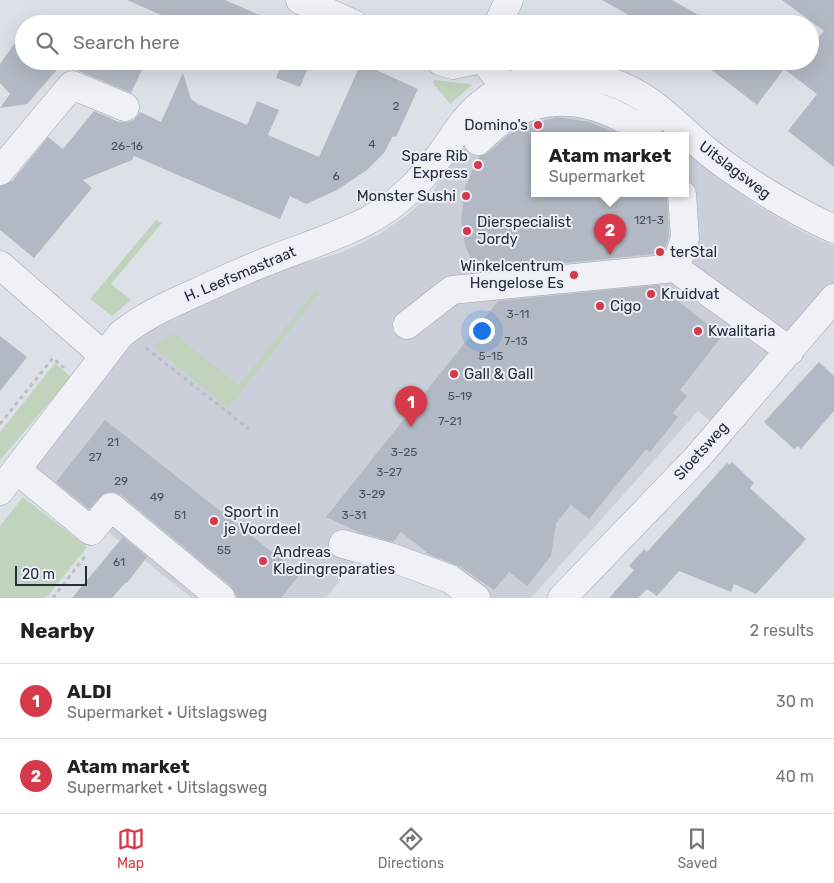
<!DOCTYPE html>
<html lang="en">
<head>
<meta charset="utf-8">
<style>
	:root { --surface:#fff; --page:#f6f6f6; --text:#222; --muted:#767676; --line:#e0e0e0; --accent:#d5394a }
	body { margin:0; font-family:Rubik,sans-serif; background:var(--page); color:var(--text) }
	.scale { position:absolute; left:15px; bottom:12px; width:72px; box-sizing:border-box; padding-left:5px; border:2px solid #252d3e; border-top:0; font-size:14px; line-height:18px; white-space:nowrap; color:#252d3e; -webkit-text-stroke:4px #eceff5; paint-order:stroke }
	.you { position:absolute; left:481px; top:330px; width:18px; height:18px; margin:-12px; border:4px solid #fff; border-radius:50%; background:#1a73e8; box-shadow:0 0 0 8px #1a73e833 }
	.badge { display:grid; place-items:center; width:32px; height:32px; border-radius:50%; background:var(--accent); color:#fff; font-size:16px; font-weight:700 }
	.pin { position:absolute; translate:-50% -41px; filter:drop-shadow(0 1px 2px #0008) }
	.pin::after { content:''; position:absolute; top:26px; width:18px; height:15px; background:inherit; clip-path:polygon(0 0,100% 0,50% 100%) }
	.popup { position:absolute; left:531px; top:132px; width:158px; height:65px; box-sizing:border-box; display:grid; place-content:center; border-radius:0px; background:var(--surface); filter:drop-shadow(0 1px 4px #0005); font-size:16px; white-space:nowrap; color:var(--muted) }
	.popup b { font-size:19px; color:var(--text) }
	.popup::after { content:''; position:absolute; left:50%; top:100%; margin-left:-10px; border:10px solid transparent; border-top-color:var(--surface) }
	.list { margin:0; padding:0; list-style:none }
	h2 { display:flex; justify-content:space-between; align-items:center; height:65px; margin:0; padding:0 20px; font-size:21px }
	h2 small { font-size:16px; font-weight:400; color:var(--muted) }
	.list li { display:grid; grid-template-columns:32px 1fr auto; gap:15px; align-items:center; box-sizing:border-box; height:75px; padding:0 20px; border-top:1px solid var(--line) }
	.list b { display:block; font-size:19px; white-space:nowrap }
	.list p { margin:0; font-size:16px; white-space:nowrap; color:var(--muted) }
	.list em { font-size:16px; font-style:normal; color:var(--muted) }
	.icon { flex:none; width:28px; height:28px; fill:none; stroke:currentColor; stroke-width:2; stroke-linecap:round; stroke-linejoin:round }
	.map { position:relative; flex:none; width:834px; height:598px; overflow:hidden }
	.search { position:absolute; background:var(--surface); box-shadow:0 5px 20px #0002; left:15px; right:15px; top:15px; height:55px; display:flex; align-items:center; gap:12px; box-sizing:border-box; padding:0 18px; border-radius:28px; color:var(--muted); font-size:19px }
	.sheet { height:215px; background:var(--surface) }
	nav { display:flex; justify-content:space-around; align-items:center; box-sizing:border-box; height:70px; border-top:1px solid var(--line); background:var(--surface); font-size:14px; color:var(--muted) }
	nav a { display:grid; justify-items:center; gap:2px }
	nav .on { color:var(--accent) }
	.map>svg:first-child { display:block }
	.built { fill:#cacfd9 }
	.green { fill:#c1d2bd }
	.building { fill:#b3b9c4 }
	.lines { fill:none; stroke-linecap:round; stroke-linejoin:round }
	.minor-casing { stroke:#a1a7b1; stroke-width:29 }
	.path { stroke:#babec6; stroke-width:3; stroke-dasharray:4 4; stroke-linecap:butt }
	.minor { stroke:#eff1f6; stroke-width:28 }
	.poi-dot { fill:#d5394a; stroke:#eceff5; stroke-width:2 }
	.labels { text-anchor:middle; stroke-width:4; stroke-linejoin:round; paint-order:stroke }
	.number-label { font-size:12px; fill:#485060 }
	.poi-label { font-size:15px; fill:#252d3e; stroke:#eceff5; text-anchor:start }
	.street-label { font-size:15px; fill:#252d3e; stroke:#eceff5 }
</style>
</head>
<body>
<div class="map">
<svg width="834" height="598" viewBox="0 0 834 598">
	<rect width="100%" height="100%" fill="#dce0e7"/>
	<path class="built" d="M566 87 590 89 616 97 638 109 671 136H535V194H685V149L755 204 803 232 834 246V286L710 421 698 411 531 598H459L358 558 326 598H192L102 527 24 482 121 356 132 342 153 327 275 271 340 253 378 235 407 215 431 194 470 132Z"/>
	<path class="green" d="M434 80 469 84 472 85 450 104 433 83Z
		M156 220 162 223 111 284 131 300 112 316 90 299Z
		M315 291 320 292 228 408 152 346 174 334 239 385Z
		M55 363 71 377 0 460V432Z
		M23 497 87 547 46 598H0V526Z"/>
	<path class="building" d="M127 0H225L280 24H182Z
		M602 0H672L714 24H624L627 14Z
		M782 0H834V167L788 131 817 94 784 69 757 105 700 61H810V48L824 31Z
		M24 30V61H128L125 67 129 69 136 61H146L131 93 62 64 27 104 0 108 10 94 0 83V64Z
		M283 61H311L300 87 276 78Z
		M361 63 418 89 396 137 393 136 384 153 367 170 337 190 306 204 290 196 280 219 134 156 132 160 83 180 92 188 34 258 0 230V186L12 181 48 137 63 149 94 111 119 122H128L134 120 140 112 161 122 183 73 191 99 198 104 247 125 257 101 279 110 268 135 319 157Z
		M557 117 590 122 622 136H535V194H667L669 236 663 253 477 272 465 245 461 220 465 188 474 166 479 156 488 153 507 136 524 126Z
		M658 285 722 336 680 390 687 396 673 413 678 417 650 452 646 449 589 519 571 505 556 523 551 556 527 586 509 572 494 590 459 566 430 555 401 532 393 542 361 533 326 517 498 301Z
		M0 336 27 357 0 391Z
		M819 362 834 376V411L801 449 798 446 794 449 764 422Z
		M105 420 300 574 281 598H238L231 586 121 495 113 492 105 493 89 509 56 482Z
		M732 462 754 483 750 488 806 539 756 594 734 584 731 592 679 571 657 596 647 589 638 598H609L634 570 629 566 644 549 647 552 727 463 729 465Z
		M123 537 147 557 127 583 126 582 112 598H72Z"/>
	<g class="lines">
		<g class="minor-casing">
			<path id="minor" d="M300 0 354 24
				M498 24 509 0
				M440 61 453 65 473 61
				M485 61 506 89
				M478 141C485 135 491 128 498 123 548 87 604 100 649 136
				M0 171 72 85 125 107
				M0 265 104 356
				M675 268 685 238 682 194
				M407 325 452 290 675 268 790 351
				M17 470 91 531 111 507 221 598
				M0 491 121 334C144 316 168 305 195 293 222 281 248 268 276 258 307 246 338 236 367 221 398 204 420 182 441 154 454 136 464 118 481 104 532 64 598 66 650 102 675 120 696 144 721 162 757 188 794 211 834 229
				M343 544 390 557 450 579 476 598
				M562 598 696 459 834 298"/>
		</g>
		<path class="path" d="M146 348 249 429
			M0 424 53 358 64 368
			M53 598 86 555"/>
		<use href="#minor" class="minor"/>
	</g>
	<g class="poi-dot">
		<circle cx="538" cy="125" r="5"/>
		<circle cx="478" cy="165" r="5"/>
		<circle cx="466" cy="196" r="5"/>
		<circle cx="467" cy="231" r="5"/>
		<circle cx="660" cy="252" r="5"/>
		<circle cx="574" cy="275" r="5"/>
		<circle cx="651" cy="294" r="5"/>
		<circle cx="600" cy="306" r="5"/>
		<circle cx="698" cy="331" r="5"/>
		<circle cx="454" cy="374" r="5"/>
		<circle cx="214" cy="521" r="5"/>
		<circle cx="263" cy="561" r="5"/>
	</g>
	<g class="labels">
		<g class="number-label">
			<text x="396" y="110">2</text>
			<text x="372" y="148">4</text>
			<text x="127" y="150">26-16</text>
			<text x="336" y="180">6</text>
			<text x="649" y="224">121-3</text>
			<text x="518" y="318">3-11</text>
			<text x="516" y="345">7-13</text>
			<text x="491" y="360">5-15</text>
			<text x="460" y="400">5-19</text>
			<text x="450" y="425">7-21</text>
			<text x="113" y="446">21</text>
			<text x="404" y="456">3-25</text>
			<text x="95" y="461">27</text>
			<text x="389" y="476">3-27</text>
			<text x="121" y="485">29</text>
			<text x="372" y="498">3-29</text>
			<text x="157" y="501">49</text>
			<text x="180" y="519">51</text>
			<text x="354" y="519">3-31</text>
			<text x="224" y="554">55</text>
			<text x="119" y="566">61</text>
		</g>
		<g class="poi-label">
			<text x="528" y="130" text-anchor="end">Domino's</text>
			<text x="468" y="161" text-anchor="end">Spare Rib<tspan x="468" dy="17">Express</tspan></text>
			<text x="456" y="201" text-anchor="end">Monster Sushi</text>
			<text x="477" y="227">Dierspecialist<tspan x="477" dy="17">Jordy</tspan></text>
			<text x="670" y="257">terStal</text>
			<text x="564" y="271" text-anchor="end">Winkelcentrum<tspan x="564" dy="17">Hengelose Es</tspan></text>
			<text x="661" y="299">Kruidvat</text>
			<text x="610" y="311">Cigo</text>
			<text x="708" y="336">Kwalitaria</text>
			<text x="464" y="379">Gall &amp; Gall</text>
			<text x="224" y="517">Sport in<tspan x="224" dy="17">je Voordeel</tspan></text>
			<text x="273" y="557">Andreas<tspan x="273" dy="17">Kledingreparaties</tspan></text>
		</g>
		<g class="street-label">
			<text transform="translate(735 170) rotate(37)" y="5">Uitslagsweg</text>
			<text transform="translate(240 274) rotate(-23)" y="5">H. Leefsmastraat</text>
			<text transform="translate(701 451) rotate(-48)" y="5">Sloetsweg</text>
		</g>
	</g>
</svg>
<div class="scale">20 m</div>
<div class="you"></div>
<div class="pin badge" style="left:411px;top:427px">1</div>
<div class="pin badge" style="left:610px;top:255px">2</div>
<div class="popup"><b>Atam market</b>Supermarket</div>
<div class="search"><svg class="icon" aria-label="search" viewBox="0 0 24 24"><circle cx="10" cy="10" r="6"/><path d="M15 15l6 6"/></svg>Search here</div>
</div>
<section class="sheet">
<h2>Nearby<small>2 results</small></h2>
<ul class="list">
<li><span class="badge">1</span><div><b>ALDI</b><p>Supermarket · Uitslagsweg</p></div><em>30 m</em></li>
<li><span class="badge">2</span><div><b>Atam market</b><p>Supermarket · Uitslagsweg</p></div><em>40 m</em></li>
</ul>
</section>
<nav>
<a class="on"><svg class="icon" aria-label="map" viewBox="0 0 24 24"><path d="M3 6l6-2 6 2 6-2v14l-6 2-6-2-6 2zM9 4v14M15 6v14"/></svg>Map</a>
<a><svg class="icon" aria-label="directions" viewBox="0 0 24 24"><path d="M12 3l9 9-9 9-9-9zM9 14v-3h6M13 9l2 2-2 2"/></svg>Directions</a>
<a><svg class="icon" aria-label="saved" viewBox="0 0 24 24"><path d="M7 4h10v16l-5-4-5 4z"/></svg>Saved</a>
</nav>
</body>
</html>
